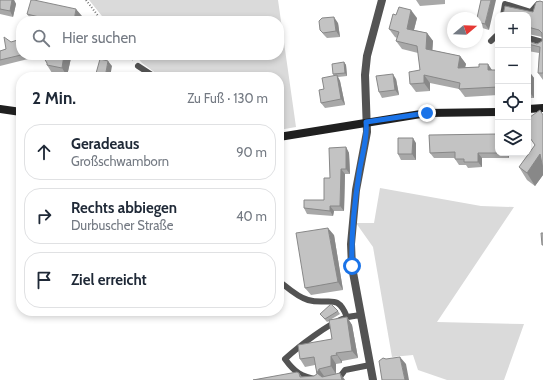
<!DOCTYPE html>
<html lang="de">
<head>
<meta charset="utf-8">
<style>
	:root { --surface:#fff; --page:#f2f2f3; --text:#1f2937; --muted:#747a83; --line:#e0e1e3 }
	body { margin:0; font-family:Cabin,sans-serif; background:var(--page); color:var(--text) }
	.controls { position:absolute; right:12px; top:12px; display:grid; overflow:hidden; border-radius:8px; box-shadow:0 2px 6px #0003 }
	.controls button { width:36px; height:36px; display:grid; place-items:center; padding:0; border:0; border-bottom:1px solid var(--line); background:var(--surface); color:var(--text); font:20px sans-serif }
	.compass { position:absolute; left:447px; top:12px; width:36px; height:36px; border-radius:50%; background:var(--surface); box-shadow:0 2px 6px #0003; rotate:71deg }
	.stop { position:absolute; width:12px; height:12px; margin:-9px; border:3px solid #1a73e8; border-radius:50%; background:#fff }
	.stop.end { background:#1a73e8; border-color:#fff; box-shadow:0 1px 4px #0008 }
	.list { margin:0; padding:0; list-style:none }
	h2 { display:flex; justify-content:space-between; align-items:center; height:52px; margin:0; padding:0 16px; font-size:17px }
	h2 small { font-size:13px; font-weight:400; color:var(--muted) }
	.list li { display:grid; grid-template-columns:26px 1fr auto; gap:12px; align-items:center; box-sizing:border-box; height:56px; margin:0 8px 8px; padding:0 8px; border:1px solid var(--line); border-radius:16px }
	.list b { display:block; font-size:15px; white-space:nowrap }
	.list p { margin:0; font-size:13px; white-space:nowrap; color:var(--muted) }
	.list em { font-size:13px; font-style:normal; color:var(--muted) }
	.icon { flex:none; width:22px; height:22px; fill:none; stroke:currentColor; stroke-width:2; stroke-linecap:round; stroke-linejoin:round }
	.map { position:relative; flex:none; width:543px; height:380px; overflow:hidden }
	.search { position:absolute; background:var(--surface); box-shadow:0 2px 6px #0003; left:16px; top:16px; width:268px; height:44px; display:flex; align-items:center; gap:10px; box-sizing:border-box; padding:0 14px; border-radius:16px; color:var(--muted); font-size:15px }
	.panel { position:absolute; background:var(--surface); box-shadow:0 2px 6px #0003; left:16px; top:72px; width:268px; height:244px; border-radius:16px }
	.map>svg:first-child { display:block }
	.green { fill:#dadada }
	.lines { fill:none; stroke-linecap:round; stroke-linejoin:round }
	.path { stroke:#757575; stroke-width:2; stroke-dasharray:1 2; stroke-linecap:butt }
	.service { stroke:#535353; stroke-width:6 }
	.minor { stroke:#535353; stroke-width:8 }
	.secondary { stroke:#202020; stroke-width:8 }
	.wall { fill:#a8a8a8 }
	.shaded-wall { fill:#888 }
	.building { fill:#c3c3c3; stroke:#888 }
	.route { stroke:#1a73e8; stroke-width:5 }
</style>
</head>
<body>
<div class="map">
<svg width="543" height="380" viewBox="0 0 543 380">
	<rect width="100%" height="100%" fill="#fff"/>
	<path class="green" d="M89 0H278L296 127 279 130V77H161L142 63 135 55H279V21H106Z
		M380 188 481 206 514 207 437 322 524 324 504 380H447L418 370 413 355 392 357 373 247 356 223H374Z"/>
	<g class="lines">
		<path class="path" d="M86 0 102 21
			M129 55 133 60"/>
		<path class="service" d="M503 15 505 4 531 12 538 4 543 5
			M528 38 543 42
			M491 41 496 36 498 37
			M138 66 155 77
			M279 281C288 288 297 297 308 300 329 306 337 292 347 317
			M318 380C301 376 295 373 285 359 298 347 329 323 345 318 350 316 356 316 361 315
			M327 380 339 378 345 370 370 365"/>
		<path class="minor" d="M373 380 352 267 351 244 356 190 367 132 365 75 367 56 382 0"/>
		<path class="secondary" d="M0 109 21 112
			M528 109 543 108
			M279 137 427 113 498 112"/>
	</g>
	<path class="wall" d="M0 0H14L16 4 13 17 0 14Z
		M416 0H445V4L420 6Z
		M481 0 489 30 479 27 477 24V18Z
		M543 2V80L538 73 539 53 528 51V41L537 44 542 41V37L528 34V15L533 12Z
		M27 14 82 16 81 21H32Z
		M396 15 417 18 414 30 427 33 433 41 432 50 460 56 466 64 465 67H479L488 64 492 70H498V95L465 97 459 89 430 83V91L416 92 410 84 420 70 418 53 402 49 396 41 397 38 395 37 389 29Z
		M338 23 340 37 327 38 324 35 320 30Z
		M21 39V55H32V58L0 66V51L6 49 11 42Z
		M42 55H79L78 60 71 58 67 76 52 73 47 65V63Z
		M344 62 346 65 347 76 338 77 340 81 345 105 325 108 321 103 324 89 334 76 333 74Z
		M528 70 534 78V98H528Z
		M396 79 399 95 382 98 379 92Z
		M543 115V175L535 186 527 180 519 167 535 145 530 116Z
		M429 135 509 153V158H482V167L468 168 466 165H459L455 159V158H434L430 153Z
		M416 143V160H401L398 154Z
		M346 147 349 153 350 174H345L344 211H334L333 216 307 214 304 208 324 200 330 178Z
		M334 235 343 290 311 295 305 288Z
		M338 311 340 314 330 320 347 317 352 325 358 358 342 361V363L336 364V374L345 380H253L299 373 302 377 314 376 317 374 315 365 305 367 300 359 332 339 329 321 327 322 320 314Z"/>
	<path class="shaded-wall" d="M12 0H14L16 4 13 17 10 11Z
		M491 0H496L489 30 485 24Z
		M76 9 82 16 81 21H74Z
		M411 10 417 18 412 37 407 29Z
		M334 17 338 23 340 37 336 31Z
		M427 33 433 41 432 57 426 49Z
		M64 55H68L71 58 67 76 62 68Z
		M75 55H79L78 60Z
		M460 56 466 64 463 76 458 68Z
		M108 61 112 66 110 77 106 72Z
		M344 62 346 65 347 76 345 73Z
		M488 64 493 72 488 70Z
		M528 70 534 78V98L528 90Z
		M393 74 396 79 399 95 395 90Z
		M337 75 340 81 345 105 341 99Z
		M424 75 430 83V91L424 83Z
		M413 138 416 143V160L412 154Z
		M346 147 349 153 350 174 346 169Z
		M478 153 482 158V167L478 162Z
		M505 153H509V158Z
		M540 154 543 158V175L535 186 527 173Z
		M341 169 345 174 344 211 340 206Z
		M330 206 334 211 333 216 330 211Z
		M328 228 334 235 343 290 338 282Z
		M347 317 352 325 358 358 352 351Z
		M336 353 342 361V363L337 355Z
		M331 356 336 364V374L331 366Z
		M400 357 406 364 409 380H405Z
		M319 369 324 376 323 380 317 373Z
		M340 373 345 380H342Z"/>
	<path class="building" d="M0 0H12L10 11 0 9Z
		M31 0H34L76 9 74 21H46L47 19 27 14Z
		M481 0H491L485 24 477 22V18Z
		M540 1 543 2V73H538L540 47 528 44V41L537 44 542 41V33L539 30 528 27V15H503L505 6 533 12 536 2Z
		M399 7 411 10 407 29 427 33 426 49 460 56 458 68 479 67V64H488V70H498V87L459 89 460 83 424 75V83L410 84 409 72 420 70 417 46 396 41 399 32 389 29 393 14 396 15Z
		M334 17 336 31 323 33 320 30 319 21 322 18Z
		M4 37 11 42 21 39V55L0 60V51L6 49Z
		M42 55H64L62 68 47 65V63Z
		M100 59 108 61 106 72 126 76V77H95Z
		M344 62 345 73 333 74 332 64Z
		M393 74 395 90 379 92 376 76Z
		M337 75 341 99 321 103 319 90 324 89 322 78Z
		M540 110 543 115V169L540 154 527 173 519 167 535 145 528 135V113L530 117Z
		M498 134V153H478V162H464V159H455V152L430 153 429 135Z
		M398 138H413L412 154H398Z
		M346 147V169H341L340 206H330V211L304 208V200H324V178H330L329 148Z
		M328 228 338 282 305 288 296 233Z
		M541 233H543V245H542Z
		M331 304 338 311 325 319 320 314Z
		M347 317 352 351 336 353 337 355 331 356V366L319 369 317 373 322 377 340 373 342 380H253L297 372 299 373 300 377 314 376 317 374 314 357 300 359 298 345 332 339 329 320Z
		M400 357 405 380H382L379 361 383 358 386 359Z"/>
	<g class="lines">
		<path class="route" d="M352 266C351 235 354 205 359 174 361 157 368 140 366 122L427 113"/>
	</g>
</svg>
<div class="controls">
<button>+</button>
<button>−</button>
<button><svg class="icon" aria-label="locate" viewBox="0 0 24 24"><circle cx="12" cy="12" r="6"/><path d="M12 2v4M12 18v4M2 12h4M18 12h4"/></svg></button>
<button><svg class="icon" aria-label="layers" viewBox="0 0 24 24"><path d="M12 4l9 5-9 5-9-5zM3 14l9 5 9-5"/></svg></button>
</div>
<svg class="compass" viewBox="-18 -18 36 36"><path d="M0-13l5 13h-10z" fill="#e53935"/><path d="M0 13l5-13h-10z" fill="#747a83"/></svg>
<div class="stop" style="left:352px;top:266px"></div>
<div class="stop end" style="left:427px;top:113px"></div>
<div class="search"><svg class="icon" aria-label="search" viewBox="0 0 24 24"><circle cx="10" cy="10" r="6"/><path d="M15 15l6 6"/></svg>Hier suchen</div>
<section class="panel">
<h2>2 Min.<small>Zu Fuß · 130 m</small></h2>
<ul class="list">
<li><svg class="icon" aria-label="ahead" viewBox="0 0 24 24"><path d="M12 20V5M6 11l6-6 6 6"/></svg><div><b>Geradeaus</b><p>Großschwamborn</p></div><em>90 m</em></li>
<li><svg class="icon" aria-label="right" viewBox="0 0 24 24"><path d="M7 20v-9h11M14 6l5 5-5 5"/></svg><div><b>Rechts abbiegen</b><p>Durbuscher Straße</p></div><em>40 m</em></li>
<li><svg class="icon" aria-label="arrive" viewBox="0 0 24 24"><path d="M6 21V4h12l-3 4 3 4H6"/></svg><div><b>Ziel erreicht</b></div></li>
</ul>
</section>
</div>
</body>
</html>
